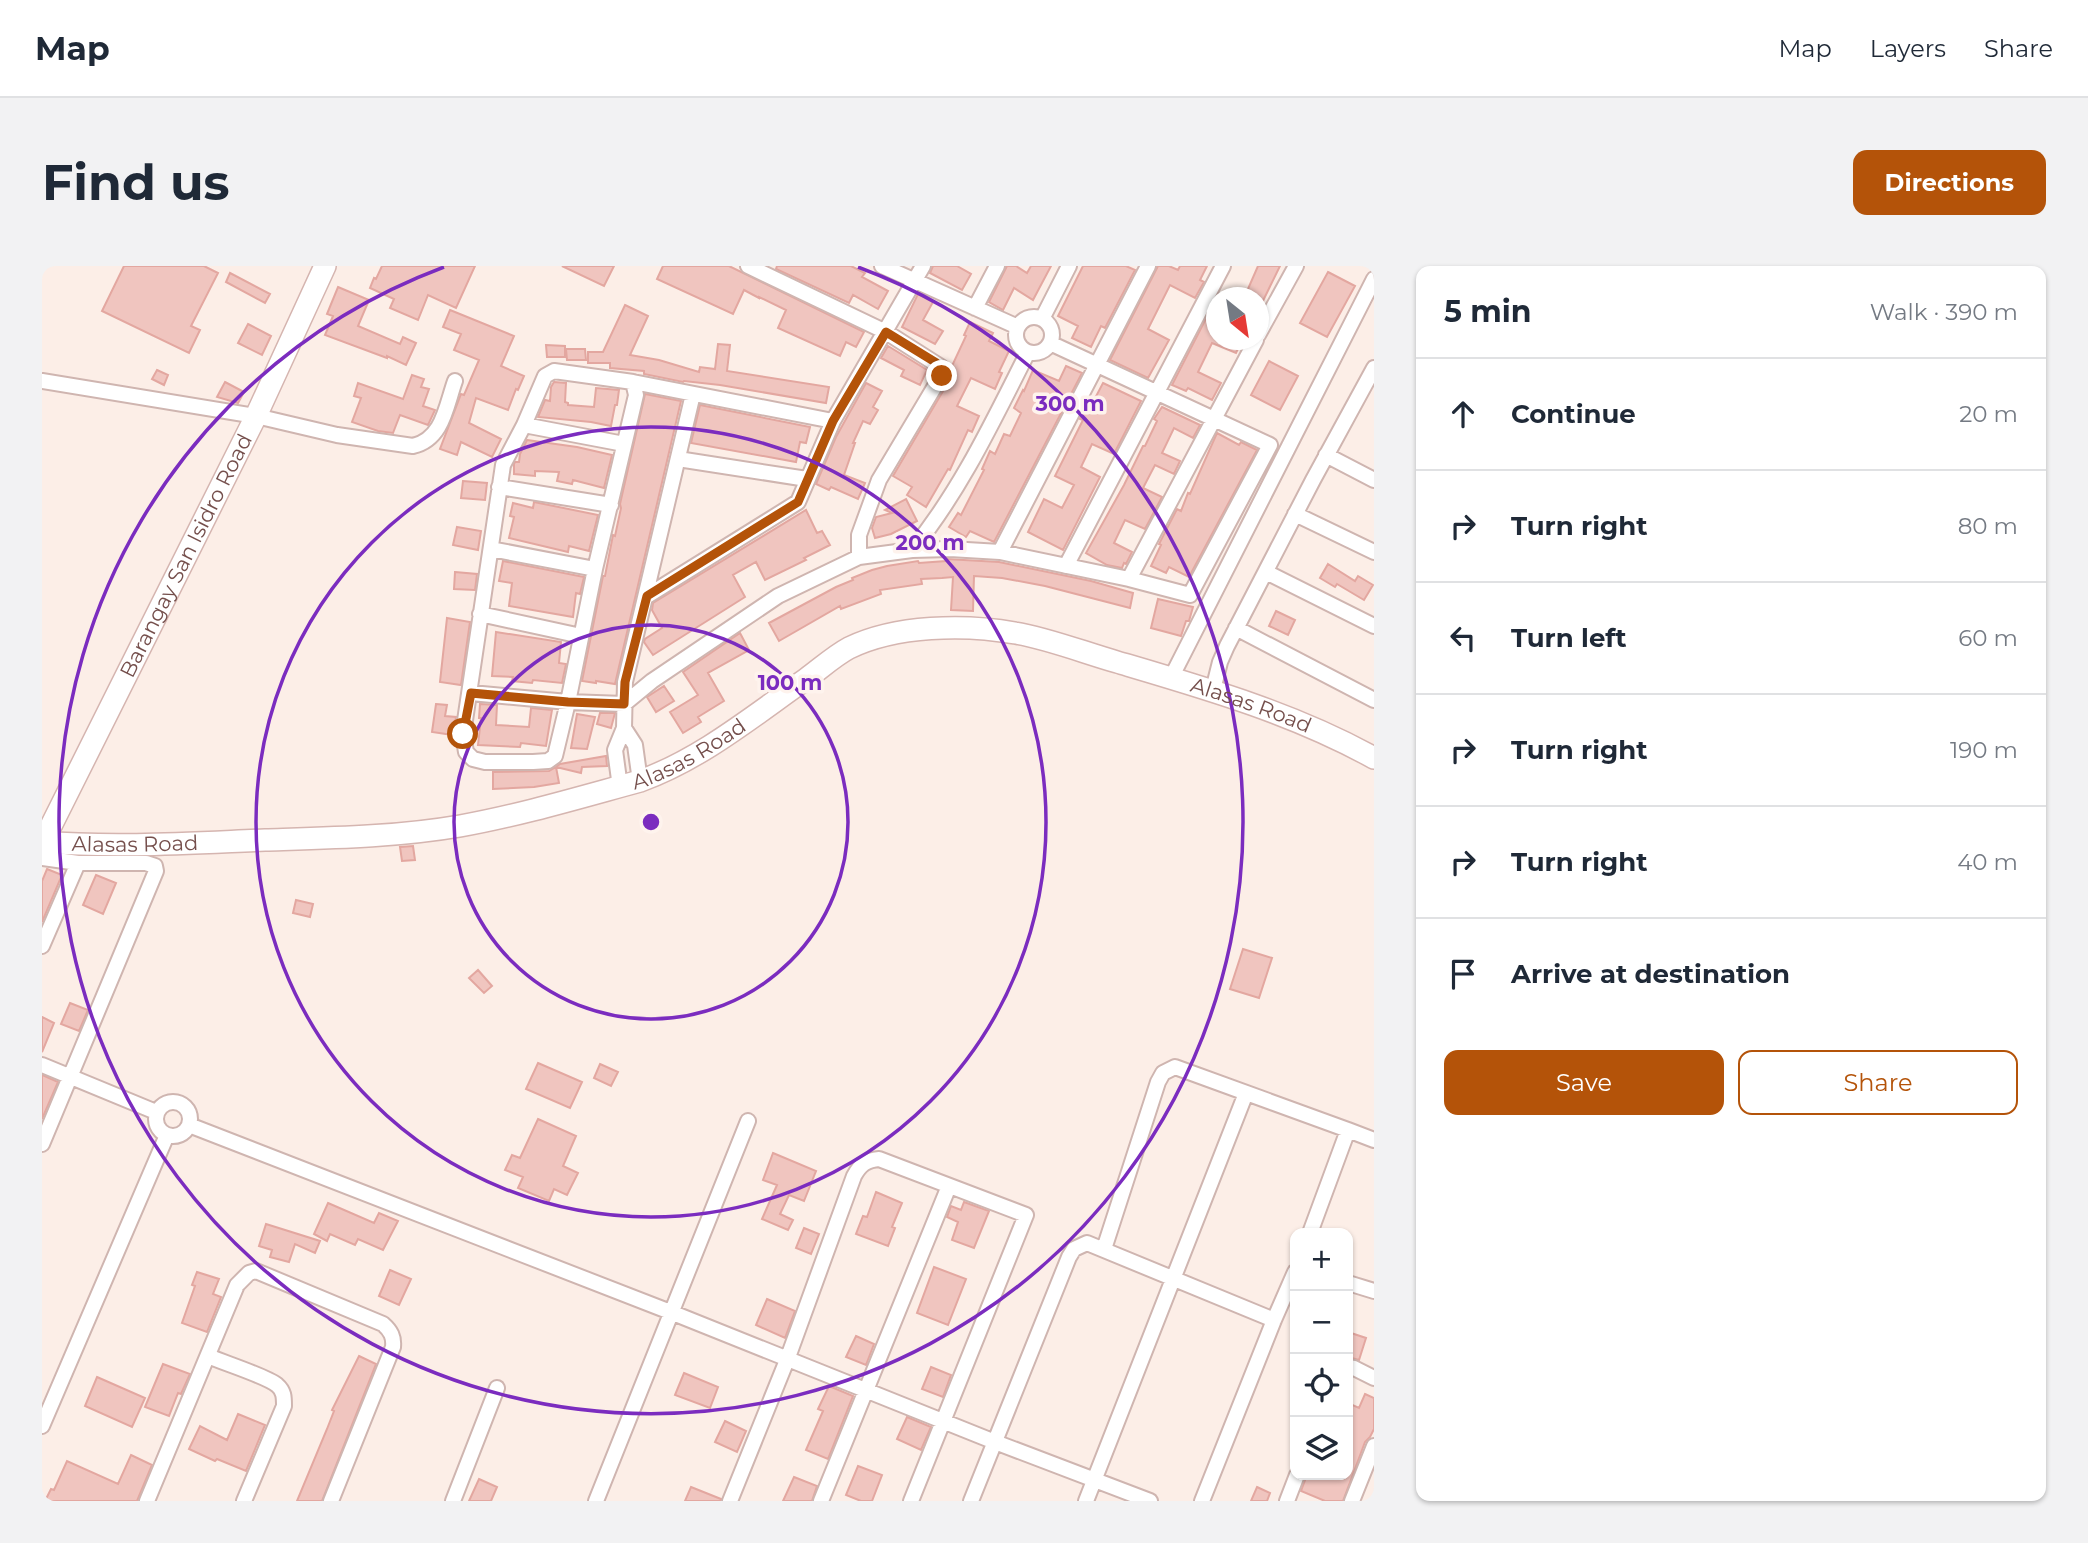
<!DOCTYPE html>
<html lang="en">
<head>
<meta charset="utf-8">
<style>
	:root { --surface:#fff; --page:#f2f2f3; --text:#1f2937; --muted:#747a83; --line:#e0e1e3; --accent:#b45309 }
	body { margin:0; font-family:Montserrat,sans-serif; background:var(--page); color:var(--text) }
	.controls { position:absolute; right:21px; bottom:21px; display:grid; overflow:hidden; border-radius:14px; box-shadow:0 2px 5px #0004 }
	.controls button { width:63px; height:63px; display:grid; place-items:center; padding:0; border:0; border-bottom:2px solid var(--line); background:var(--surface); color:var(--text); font:35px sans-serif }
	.compass { position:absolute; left:1164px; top:21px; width:63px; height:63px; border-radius:50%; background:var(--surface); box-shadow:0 2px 5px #0004; rotate:150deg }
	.stop { position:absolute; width:21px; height:21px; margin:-16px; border:5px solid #b45309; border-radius:50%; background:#fff }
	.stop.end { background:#b45309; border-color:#fff; box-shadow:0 2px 7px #0008 }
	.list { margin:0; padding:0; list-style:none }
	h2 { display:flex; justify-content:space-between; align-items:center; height:91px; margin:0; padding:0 28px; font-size:30px }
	h2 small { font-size:23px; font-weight:400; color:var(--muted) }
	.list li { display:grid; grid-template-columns:46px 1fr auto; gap:21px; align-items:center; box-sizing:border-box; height:112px; padding:0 28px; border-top:2px solid var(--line) }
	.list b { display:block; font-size:26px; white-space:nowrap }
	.list em { font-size:23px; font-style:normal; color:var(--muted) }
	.actions { display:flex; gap:14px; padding:21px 28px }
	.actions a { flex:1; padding:16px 0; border:2px solid var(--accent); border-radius:14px; text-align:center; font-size:24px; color:var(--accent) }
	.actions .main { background:var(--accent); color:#fff }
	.icon { flex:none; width:38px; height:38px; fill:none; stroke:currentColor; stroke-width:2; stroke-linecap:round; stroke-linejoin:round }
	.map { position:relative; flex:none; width:1332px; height:1235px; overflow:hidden; border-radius:14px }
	header { display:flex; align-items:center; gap:42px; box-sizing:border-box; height:98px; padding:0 35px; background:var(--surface); border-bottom:2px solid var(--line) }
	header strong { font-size:33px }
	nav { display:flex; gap:38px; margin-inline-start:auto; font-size:24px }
	.intro { display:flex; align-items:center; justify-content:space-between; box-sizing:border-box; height:168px; padding:0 42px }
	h1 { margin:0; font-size:49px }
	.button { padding:18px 32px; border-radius:14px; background:var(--accent); color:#fff; font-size:24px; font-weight:700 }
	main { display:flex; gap:42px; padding:0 42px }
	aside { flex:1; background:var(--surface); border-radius:14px; box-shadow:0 2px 5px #0004 }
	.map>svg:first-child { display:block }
	.building { fill:#f0c5bf; stroke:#e3a7a0; stroke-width:2 }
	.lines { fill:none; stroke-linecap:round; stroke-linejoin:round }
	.street-casing { stroke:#cfb5b0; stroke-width:18 }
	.secondary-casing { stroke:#d5b5b0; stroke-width:24 }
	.street { stroke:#fff; stroke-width:14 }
	.secondary { stroke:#fff; stroke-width:21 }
	.route { stroke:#b45309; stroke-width:9 }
	.ring { fill:none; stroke:#7b2cbf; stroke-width:3.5 }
	.labels { text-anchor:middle; stroke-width:7; stroke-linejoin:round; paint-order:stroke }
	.street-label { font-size:21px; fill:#754f4c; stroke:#fef3ed }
	.centre { fill:#7b2cbf; stroke:#fef3ed; stroke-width:3.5 }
	.ring-label { font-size:21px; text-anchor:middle; font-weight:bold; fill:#7b2cbf; stroke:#fef3ed; stroke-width:7; stroke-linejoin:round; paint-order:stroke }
</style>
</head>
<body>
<header>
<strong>Map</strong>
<nav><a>Map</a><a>Layers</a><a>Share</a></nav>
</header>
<div class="intro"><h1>Find us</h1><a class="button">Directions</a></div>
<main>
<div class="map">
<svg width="1332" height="1235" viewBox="0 0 1332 1235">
	<rect width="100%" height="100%" fill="#fceee7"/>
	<path class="building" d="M82 0H162L176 7 149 60 158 64 147 87 60 45Z
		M340 0H433L414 42 386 29 376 54 348 42 352 33 328 22 332 12 334 13Z
		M520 0H572L562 20Z
		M621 0H687L822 66 814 81 804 76 798 90 736 62 744 44 717 31V32L702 24 691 48 615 13Z
		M735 0H809L823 7 820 11 846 25 836 43 811 29 807 37 734 3Z
		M891 0H915L929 8 920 24 888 7Z
		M965 0H974L985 7 989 0H1009L991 34 972 22 961 44 947 36Z
		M1041 0H1084L1093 4 1063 62 1059 60 1049 81 1030 72 1036 60 1016 50Z
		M1116 0H1127L1136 4 1138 0H1165L1158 14 1162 16 1153 32 1128 19 1106 63 1127 74 1106 112 1068 94Z
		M1216 0H1238L1216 45V32H1202Z
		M1286 6 1313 20 1285 71 1258 57Z
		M188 7 228 28 223 37 184 16Z
		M296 21 327 34 316 60 358 78 361 71 374 77 364 99 345 90V92L283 69 291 50 285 48Z
		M876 28 891 36 881 54 901 65 893 78 860 61Z
		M1174 33V74H1200L1194 87 1170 77 1156 106 1179 117 1170 134 1146 122 1144 125 1130 119Z
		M583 39 606 50 588 89 617 94 657 106 658 101 673 103 676 78 688 79 685 105 787 121 784 137 678 119 642 115 641 116 602 108V105L568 102V97H546V86H561Z
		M408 44 472 70 459 100 482 110 476 124 474 123 466 144 434 132 427 157 459 173 450 191 419 176 415 189 398 183 419 128 422 129 437 94 412 84 419 68 401 61Z
		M928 56 951 67 947 75 967 85 957 106 960 107 953 123 929 112 915 140 937 150 930 166 926 164 908 204 906 203 884 241 865 229 870 221 851 210 907 115 909 102 924 70 922 69Z
		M206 58 229 70 220 89 196 77Z
		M504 79 523 80V91H505Z
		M846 80 885 104 878 119 859 110 862 104 839 92Z
		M524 83H543L544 94H525Z
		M1227 95 1256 110 1238 144 1209 129Z
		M1024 100 1040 107 952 276 928 265 924 271 907 261 916 247 919 249 942 204 940 203 948 185 953 188 962 168 968 170 979 147 972 142 981 124 982 125 991 104 1017 115Z
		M115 104 126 109 122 119 110 113Z
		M370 109 382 113 379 121 387 123 381 140 393 144 386 159 358 149 351 167 336 165 310 156 319 132 312 130 316 117 361 133Z
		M183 116 202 126 196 137 175 131Z
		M512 116 524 117 523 136 526 137V139L552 141 554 122 577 124 575 139H573L569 160 549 156 496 151 503 134 508 135 509 121Z
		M824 117 840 125 831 141 836 144 828 158 821 155 811 177H813L802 209 823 217 816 233 789 221 787 224 774 218 794 171Z
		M1061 117 1099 135 1072 188 1050 178 1039 201 1058 211 1021 284 986 266 1002 233 1020 242 1032 219 1013 210 1041 154 1038 153 1045 138 1049 140Z
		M603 128 639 135 573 418 554 415V417L540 415 561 310H563L571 269 573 270 579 242 578 238Z
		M658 139 768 161 764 177 758 176 754 196 649 177Z
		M1120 141 1158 159 1151 172 1132 162 1120 187 1138 195 1132 208 1113 199 1101 222 1120 231 1103 263 1083 254 1072 277 1090 286 1084 298 1082 297 1080 302 1065 299 1044 287 1082 219 1101 180H1103L1115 155 1112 153Z
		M1175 167 1197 179 1199 176 1215 184 1147 311 1127 301 1124 307 1109 300 1119 279 1117 278 1135 243 1139 245 1146 227 1148 228Z
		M485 174 535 181 570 189 562 222 531 214 530 218 515 215 517 206 493 205V210L472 208V198L473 196H477L478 188Z
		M421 215 445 217 443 234 419 232Z
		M864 233 875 255 849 268 833 272 830 262 834 251 850 247 843 244Z
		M492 236 556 249 547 285 527 280 526 286 467 272 472 251 468 250 471 237 491 242Z
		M764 244 775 267 780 265 788 279 762 292 764 294 723 314 714 296 691 309 703 331 611 389 602 376 603 373 620 362 610 344 611 337Z
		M415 261 439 265 436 284 411 279Z
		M904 293 957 296 1049 315 1091 327 1088 342 1003 320 960 312 932 310 931 345 909 344 911 311 900 312 879 313 880 318 838 324 839 328 799 343 798 340 737 375 727 357 794 321 811 314 810 312 830 304 845 300 876 295 877 297 904 295Z
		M461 295 542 311 538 328 534 327 531 351 467 340 470 317 457 315Z
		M1286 298 1313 315 1316 310 1331 319 1322 334 1295 318 1293 321 1278 312Z
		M413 306 435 308 433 324 412 323Z
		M1116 333 1151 341 1147 355H1144L1139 370 1109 362Z
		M1234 345 1253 354 1246 369 1227 360Z
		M405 352 428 356 419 419 398 416Z
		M454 366 519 376 517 397 524 398 520 417 491 414 490 417 470 415 471 411 450 410Z
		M698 367 707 384 666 407 682 435 656 451 659 456 641 467 628 446 656 429 641 406Z
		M622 420 632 435 614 446 605 431Z
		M394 438 405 439 403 450 414 451 411 469 390 466Z
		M438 438 455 439 454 459 487 461 489 442 510 444 504 480 479 477 478 481 436 479 439 452H437Z
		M558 447H573L569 462 555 458Z
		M535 448 553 451 545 483 529 482Z
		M564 490 565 500 540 501 539 507 514 501 518 498Z
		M514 501 517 517 492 521 451 523V506L507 505Z
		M371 580 373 594 360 595 358 581Z
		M5 603 20 609 0 656V615Z
		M54 609 74 617 61 648 41 639Z
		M254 634 271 638 268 651 251 647Z
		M1201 683 1230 692 1217 732 1188 723Z
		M436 704 450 720 442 727 427 712Z
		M28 737 46 744 37 765 19 758Z
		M0 751 12 757 0 786Z
		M496 797 540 816 528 842 484 823Z
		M558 798 576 806 569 820 552 812Z
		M0 809 16 816 0 853Z
		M496 853 534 870 521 900 536 907 525 929 512 923 507 935 476 922 481 911 463 904 470 889 478 892Z
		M731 887 774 905 762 935 747 929 738 948 751 954 746 964 720 953 735 919 721 914Z
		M834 926 860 937 850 961 853 962 846 980 814 968 821 950 825 951Z
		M922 936 947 945 932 982 910 974 916 956 905 951 909 940 919 944Z
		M286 937 332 957 337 947 356 955 341 984 316 973 313 979 288 968 285 975 272 968Z
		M224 958 278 975 273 987 253 978 247 996 228 991 230 984 217 980Z
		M762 962 777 968 769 988 754 982Z
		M892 1001 924 1013 906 1059 875 1047Z
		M348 1004 369 1013 357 1039 337 1030Z
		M155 1006 177 1013 171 1028 179 1031 165 1066 140 1057 153 1020 150 1019Z
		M725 1033 753 1045 743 1072 714 1059Z
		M1306 1066 1324 1072 1317 1094 1306 1091Z
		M814 1070 832 1078 824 1099 804 1091Z
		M317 1090 334 1098 280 1235H255L285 1163 292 1145 290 1144Z
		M121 1098 148 1108 139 1128 136 1127 127 1150 103 1141Z
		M889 1101 909 1109 901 1131 880 1123Z
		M642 1107 676 1121 668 1142 633 1129Z
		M55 1111 103 1132 90 1161 43 1140Z
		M787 1120 811 1130 786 1193 764 1184 781 1145 776 1143Z
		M1323 1128 1332 1132V1163L1328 1171 1323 1176 1301 1235H1283L1259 1225 1265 1209H1306V1137L1317 1142Z
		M196 1148 223 1159 204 1205 175 1193 173 1195 147 1183 158 1160 185 1174Z
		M865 1151 889 1161 879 1184 855 1173Z
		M683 1155 704 1165 695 1186 673 1176Z
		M89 1189 110 1199 95 1235H3L9 1223 12 1224 25 1195 76 1218Z
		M816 1200 840 1209 830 1235H819L804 1229Z
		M752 1211 775 1220 770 1235H741Z
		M437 1213 455 1221 449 1235H427Z
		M649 1221 679 1233V1235H643Z
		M1215 1221 1228 1227 1225 1235H1209Z"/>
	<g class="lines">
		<g class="street-casing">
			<path id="street" d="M706 0 844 66 899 101V110L837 214 817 269V291
				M840 0 976 61
				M933 42 955 0
				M974 69a18 18 0 1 1 36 0a18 18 0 1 1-36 0Z
				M1000 53 1027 0
				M1216 69 1254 0
				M1008 77 1228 179 1148 329 1087 313
				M0 115 214 150 295 169 371 180C401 173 404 140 413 115
				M591 116 594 129 553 303 526 436 513 490 506 495 491 496H443L431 493 424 486 421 468 461 199 482 159 503 110 512 105 591 116 791 155
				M482 159 582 178
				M1284 189 1332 214
				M636 193 765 213
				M457 221 569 239
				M1253 248 1332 286
				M449 283 553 303
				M870 284 908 283 958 286 1087 313 1214 74
				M958 286 1106 0
				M1024 300 1181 0
				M1224 306 1332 360
				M605 330 756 236 791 155 881 0
				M438 348 539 370
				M1194 362 1332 434
				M1129 412 1332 13
				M1171 424 1178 396 1185 380 1271 214 1332 102
				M429 427 526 436 582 438 610 415 736 330 817 291 870 284C919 224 951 155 986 86
				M582 462 593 479 598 515
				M578 521 573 484 582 462 583 416 651 128
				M0 592 36 597H104L113 600 114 605 0 878
				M0 680 36 597
				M0 799 114 846
				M114 853a17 17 0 1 1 34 0a17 17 0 1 1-34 0Z
				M147 859 631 1047 953 1176 1108 1235
				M1306 864 1332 874
				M1062 983 1116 816 1121 807 1133 801 1306 864 1268 967
				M1306 1017 1332 1025
				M166 1090C182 1097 224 1110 235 1119 242 1125 242 1131 242 1140L202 1235
				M1306 1101 1312 1102 1332 1112
				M0 1160 125 869
				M105 1235 195 1019 207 1007 214 1005 341 1058C349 1065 352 1071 351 1081L289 1235
				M411 1235 455 1122
				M554 1235 706 855
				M688 1235 745 1094 812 910C818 899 824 894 837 893L984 949 869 1235
				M779 1235 907 920
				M929 1235 1027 991 1032 983 1045 977 1232 1054
				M1044 1235 1204 827
				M1160 1235 1232 1054 1253 1006
				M1245 1235 1255 1209
				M1310 1235 1332 1180"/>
		</g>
		<g class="secondary-casing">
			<g id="secondary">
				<path id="s1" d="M0 576C74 582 149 577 223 574 288 572 354 571 418 560 479 549 539 531 598 515 659 493 711 450 764 413 778 403 792 390 807 382 854 359 923 358 973 367 1005 372 1043 387 1075 396 1163 422 1251 447 1332 492"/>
				<path id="s2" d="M1 576 214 150 283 0"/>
			</g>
		</g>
		<use href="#street" class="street"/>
		<use href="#secondary" class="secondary"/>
	</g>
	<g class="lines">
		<path class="route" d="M421 468 429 427 526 436 582 438 583 416 605 330 756 236 791 155 844 66 893 96 899 101 900 110"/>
	</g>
	<g class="ring">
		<circle cx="609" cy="556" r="197"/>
		<circle cx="609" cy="556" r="395"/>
		<path d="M816 1A592 592 0 1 1 402 1"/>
	</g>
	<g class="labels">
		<g class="street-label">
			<text dy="7" stroke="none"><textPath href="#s2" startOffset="320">Barangay San Isidro Road</textPath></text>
			<text dy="7" stroke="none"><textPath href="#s1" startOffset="1269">Alasas Road</textPath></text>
			<text dy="7" stroke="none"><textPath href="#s1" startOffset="660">Alasas Road</textPath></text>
			<text dy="7" stroke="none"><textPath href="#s1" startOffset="93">Alasas Road</textPath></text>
		</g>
	</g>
	<circle cx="609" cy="556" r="10" class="centre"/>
	<g class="ring-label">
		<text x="1028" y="145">300 m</text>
		<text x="888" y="284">200 m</text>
		<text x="748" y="424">100 m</text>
	</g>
</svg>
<div class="controls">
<button>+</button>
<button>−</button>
<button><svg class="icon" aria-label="locate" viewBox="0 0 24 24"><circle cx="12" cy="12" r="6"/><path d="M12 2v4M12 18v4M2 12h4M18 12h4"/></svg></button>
<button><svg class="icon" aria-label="layers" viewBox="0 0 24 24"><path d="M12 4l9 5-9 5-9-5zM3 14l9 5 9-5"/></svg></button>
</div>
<svg class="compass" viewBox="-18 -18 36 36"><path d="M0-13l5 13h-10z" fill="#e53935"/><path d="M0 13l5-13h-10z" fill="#747a83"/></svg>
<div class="stop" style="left:421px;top:468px"></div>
<div class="stop end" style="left:900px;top:110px"></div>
</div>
<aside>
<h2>5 min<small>Walk · 390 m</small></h2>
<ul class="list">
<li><svg class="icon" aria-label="ahead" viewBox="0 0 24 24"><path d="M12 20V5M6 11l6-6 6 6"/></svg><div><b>Continue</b></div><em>20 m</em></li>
<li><svg class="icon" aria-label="right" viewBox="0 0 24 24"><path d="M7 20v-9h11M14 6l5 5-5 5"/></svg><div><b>Turn right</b></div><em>80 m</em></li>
<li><svg class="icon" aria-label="left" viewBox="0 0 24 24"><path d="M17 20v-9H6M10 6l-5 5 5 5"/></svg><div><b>Turn left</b></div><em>60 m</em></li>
<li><svg class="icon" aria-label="right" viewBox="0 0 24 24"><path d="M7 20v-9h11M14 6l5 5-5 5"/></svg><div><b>Turn right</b></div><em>190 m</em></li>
<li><svg class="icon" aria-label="right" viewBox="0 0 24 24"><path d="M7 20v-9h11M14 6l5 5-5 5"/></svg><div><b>Turn right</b></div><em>40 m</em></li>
<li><svg class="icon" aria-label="arrive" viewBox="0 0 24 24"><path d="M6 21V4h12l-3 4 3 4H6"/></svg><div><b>Arrive at destination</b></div></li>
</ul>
<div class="actions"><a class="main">Save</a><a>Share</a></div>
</aside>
</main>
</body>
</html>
